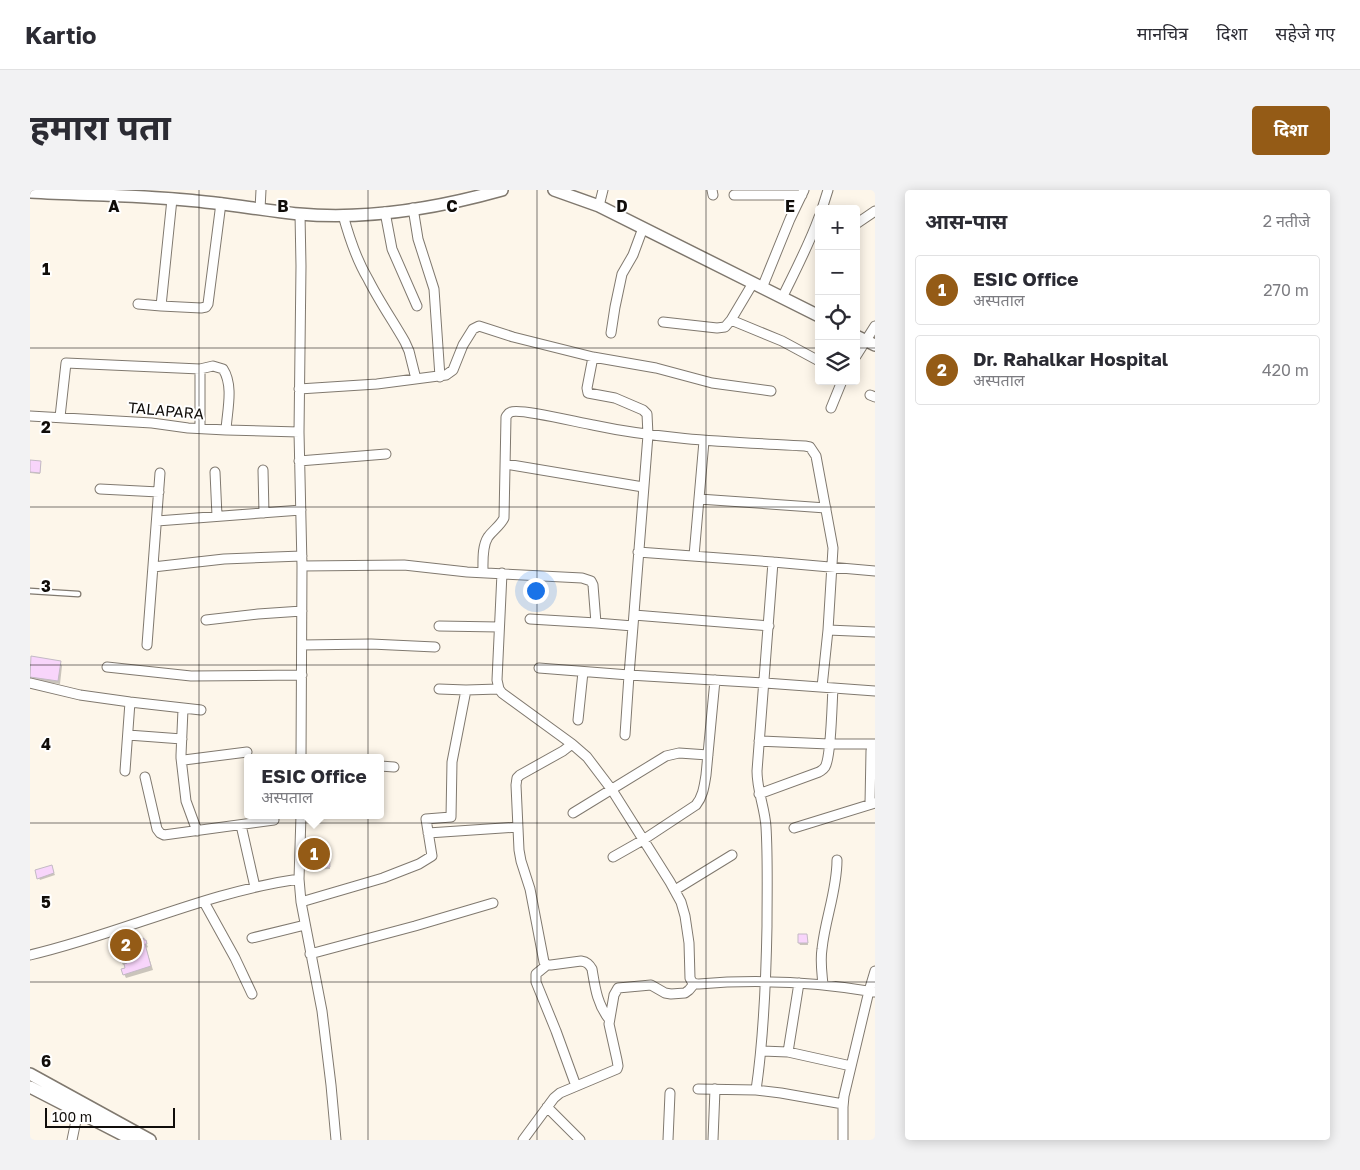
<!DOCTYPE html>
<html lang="hi">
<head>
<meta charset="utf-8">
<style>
	:root { --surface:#fff; --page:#f2f2f3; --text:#2b2b33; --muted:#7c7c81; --line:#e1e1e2; --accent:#945b16 }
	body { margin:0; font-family:"Golos Text","Noto Sans Devanagari",sans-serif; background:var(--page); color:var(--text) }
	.controls { position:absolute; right:15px; top:15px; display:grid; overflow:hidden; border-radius:5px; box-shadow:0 2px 12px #0003 }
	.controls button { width:45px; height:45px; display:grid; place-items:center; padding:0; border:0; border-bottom:1px solid var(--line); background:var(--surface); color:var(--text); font:25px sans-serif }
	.scale { position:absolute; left:15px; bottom:12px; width:130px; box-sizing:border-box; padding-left:5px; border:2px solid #100d0a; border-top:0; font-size:14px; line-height:18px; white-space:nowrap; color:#100d0a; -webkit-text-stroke:4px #fff; paint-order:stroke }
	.you { position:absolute; left:505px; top:400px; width:18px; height:18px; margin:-12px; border:4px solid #fff; border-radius:50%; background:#1a73e8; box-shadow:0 0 0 8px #1a73e833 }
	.badge { display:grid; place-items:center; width:32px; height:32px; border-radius:50%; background:var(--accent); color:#fff; font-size:16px; font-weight:700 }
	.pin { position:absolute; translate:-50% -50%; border:2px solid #fff; box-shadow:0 1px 5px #0006 }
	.popup { position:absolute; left:214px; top:564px; width:140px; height:65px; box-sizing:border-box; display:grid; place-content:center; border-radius:5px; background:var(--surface); filter:drop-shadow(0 1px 4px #0005); font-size:16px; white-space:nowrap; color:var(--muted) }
	.popup b { font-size:19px; color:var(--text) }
	.popup::after { content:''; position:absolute; left:50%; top:100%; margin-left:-10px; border:10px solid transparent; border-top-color:var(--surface) }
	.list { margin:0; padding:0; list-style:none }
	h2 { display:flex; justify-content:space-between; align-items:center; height:65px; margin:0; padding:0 20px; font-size:21px }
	h2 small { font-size:16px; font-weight:400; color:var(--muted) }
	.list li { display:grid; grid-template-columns:32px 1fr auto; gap:15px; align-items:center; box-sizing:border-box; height:70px; margin:0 10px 10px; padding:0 10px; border:1px solid var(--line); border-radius:5px }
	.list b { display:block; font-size:19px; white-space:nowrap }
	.list p { margin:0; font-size:16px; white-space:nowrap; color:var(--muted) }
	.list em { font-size:16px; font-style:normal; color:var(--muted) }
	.icon { flex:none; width:28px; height:28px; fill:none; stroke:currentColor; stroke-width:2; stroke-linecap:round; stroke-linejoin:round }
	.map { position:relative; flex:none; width:845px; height:950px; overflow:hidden; border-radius:5px }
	header { display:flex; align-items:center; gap:30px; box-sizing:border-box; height:70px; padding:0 25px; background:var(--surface); border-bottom:1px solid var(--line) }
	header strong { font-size:24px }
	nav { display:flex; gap:28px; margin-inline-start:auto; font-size:18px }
	.intro { display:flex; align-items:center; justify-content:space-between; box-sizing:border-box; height:120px; padding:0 30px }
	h1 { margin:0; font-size:35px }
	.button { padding:12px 22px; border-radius:5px; background:var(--accent); color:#fff; font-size:18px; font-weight:700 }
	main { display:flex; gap:30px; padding:0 30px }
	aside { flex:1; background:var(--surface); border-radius:5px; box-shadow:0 2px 12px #0003 }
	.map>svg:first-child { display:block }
	.shadow { fill:#0003 }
	.building { fill:#f8d5fb; stroke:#c3bac4 }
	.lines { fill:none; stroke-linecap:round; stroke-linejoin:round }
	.service-casing { stroke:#80796f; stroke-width:7 }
	.minor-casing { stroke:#80796f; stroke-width:11 }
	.tertiary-casing { stroke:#80796f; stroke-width:14 }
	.service { stroke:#fff; stroke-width:4.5 }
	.minor { stroke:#fff; stroke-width:9 }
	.tertiary { stroke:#fff; stroke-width:11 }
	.grid { fill:none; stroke:#100d0a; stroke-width:1; stroke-opacity:0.55 }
	.labels { text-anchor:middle; stroke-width:4; stroke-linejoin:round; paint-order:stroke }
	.street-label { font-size:15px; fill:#100d0a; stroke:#fff }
	.grid-label { font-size:16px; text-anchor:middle; font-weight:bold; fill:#100d0a; stroke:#fff; stroke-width:4; stroke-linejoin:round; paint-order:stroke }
</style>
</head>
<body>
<header>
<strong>Kartio</strong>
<nav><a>मानचित्र</a><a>दिशा</a><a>सहेजे गए</a></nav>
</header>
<div class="intro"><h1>हमारा पता</h1><a class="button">दिशा</a></div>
<main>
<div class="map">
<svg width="845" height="950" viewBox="0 0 845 950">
	<rect width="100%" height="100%" fill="#fdf6ea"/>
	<path class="shadow" d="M0 271 10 272 11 274 10 284 0 283Z
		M2 468 30 472 32 476 30 494 1 490 0 488V482Z
		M298 661 299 664 300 679 282 680 281 678Z
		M22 678 25 685 10 690 9 688Z
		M777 745 778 755H770L769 753Z
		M106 746 109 751H115L118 757 116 758 123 780 96 788 92 780 97 779 95 774 93 775 91 771 92 764Z"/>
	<path class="building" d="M0 270 11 271 10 283 0 282Z
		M1 466 31 471 28 491 0 487Z
		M299 660 300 677 280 678 279 661Z
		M22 675 24 683 7 689 5 680Z
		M107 744 108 750 114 748V750H116L117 754H115L121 776 93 785 91 779 95 778 94 774 97 773 96 770 90 772 87 764 91 763 86 751Z
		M768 744H777L778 753H768Z"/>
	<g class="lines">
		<g class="service-casing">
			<path id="service" d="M0 401 48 404"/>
		</g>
		<g class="minor-casing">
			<path id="minor" d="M682 0 683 5
				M704 5H772
				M142 9 131 116 171 118 176 117 178 114 191 13
				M569 16 573 0
				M383 18 388 49 404 99 410 187
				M230 19 231 0
				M792 19 798 0
				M355 22 362 59 387 116
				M270 24 271 76 269 242 272 376 374 375 437 382 552 388 561 391 563 395 566 433 603 436 599 485 509 478
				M313 25C319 47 326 69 338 89 349 111 363 131 375 152L379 161 386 189
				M826 34 845 21
				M732 98 760 29 774 0
				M752 108C765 81 779 55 789 27
				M108 114 131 116
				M701 130 752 151 789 171
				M633 132 687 138 695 137 701 130 723 93
				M581 143 585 117 592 84 603 65 613 38
				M826 166 845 136
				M563 167 557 198 558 203 585 208 613 220 617 224 618 245 603 436
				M269 199 347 194 416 185 423 180 433 155 443 139 449 136 483 147 563 167 626 178 682 193 741 201
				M840 205 845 207
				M801 218 812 191
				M0 226 122 233 158 238 196 240 269 242
				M30 227 36 173 170 179 183 176 193 179C204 196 197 221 196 240
				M170 238V179
				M269 271 356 264
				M476 274 613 297
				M233 280 234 323
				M185 282 187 326
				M70 299 129 302
				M669 309 796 318
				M127 331 271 320
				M608 362 743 372 845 381
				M664 366 674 251
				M123 377 194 369 272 366
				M453 382C453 371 452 356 458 347 463 340 470 336 474 328L476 227C478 224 478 223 481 222 490 218 550 233 563 235 633 250 704 252 775 256L780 257 786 266 803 358 798 440 792 497
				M472 383 467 490 469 499 472 503 542 554 557 567 582 600 640 692 651 712 655 726 659 753 660 788C662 793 664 794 669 794 728 789 787 792 845 802
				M604 425 739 436
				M500 429 566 433
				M176 430 228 424 272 421
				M409 436 469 437
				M798 440 845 442
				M117 455 130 283
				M272 455 341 454 405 457
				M77 477 161 486 272 485
				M0 493 50 505 100 512 171 520
				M409 499 436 500 469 499
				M153 519 151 565V568L154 570 217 562
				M548 530 553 482
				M98 545 152 549
				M595 545 599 485 735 493 845 501
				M729 551 799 554H844
				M542 554 533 561 490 585 487 588 486 595 489 660 491 671 500 699 514 772 517 775H521L551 771C557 772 559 774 562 779 565 797 567 814 579 829
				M151 568 156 611 167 641
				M271 568 272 376
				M350 576 364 577
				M95 581 100 512
				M115 587 127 639 130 643 134 645 244 630
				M729 604 789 582C792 580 793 580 795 577 801 568 802 513 803 498
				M840 614 841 561 842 557 845 554
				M543 623 636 566 649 563 678 565
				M271 625 269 689 271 712 292 821 301 895 306 950
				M211 635 225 697
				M764 638 845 613
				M398 643 488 637
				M583 667 613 650 666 615C673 606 674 597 676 585L685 490
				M645 700 702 665
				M174 712 205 768 222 804
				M271 712 353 688 389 674 402 666 396 629 421 627 422 572 436 500
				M222 748 275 735
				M280 764 385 736 463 713
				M0 765C91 744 176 702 269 689
				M517 775 506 784V792L526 841 546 896
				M793 795C792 783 790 771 792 759 795 729 807 701 807 670
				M732 861 758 862 821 876
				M758 862 769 793
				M668 899 726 900 751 903 813 914
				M726 900C734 846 736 791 737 736 737 703 738 670 736 637 735 618 727 601 727 581L743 372
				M517 917 550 950
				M42 950 48 921
				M493 950 524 908 530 903 587 879 588 876 587 870 579 834 584 805 588 798 621 795 635 803 641 804 655 803 659 800 664 794
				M638 950 640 903
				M683 950 685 899
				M813 950V917L814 906 839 801 845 781"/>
		</g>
		<g class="tertiary-casing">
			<path id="tertiary" d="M524 0 569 16 789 126
				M0 2C52 5 104 5 156 10 194 13 231 20 269 24 335 30 408 18 472 0
				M826 146 845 155
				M0 884 120 950
				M0 897 103 950"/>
		</g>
		<use href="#service" class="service"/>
		<use href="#minor" class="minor"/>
		<use href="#tertiary" class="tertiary"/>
	</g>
	<path class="grid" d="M169 0V950M338 0V950M507 0V950M676 0V950M0 158H789M826 158H845M0 317H845M0 475H845M0 633H845M0 792H845"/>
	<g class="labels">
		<g class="street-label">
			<text transform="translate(136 221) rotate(5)" y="5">TALAPARA</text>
		</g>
	</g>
	<g class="grid-label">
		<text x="84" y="22">A</text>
		<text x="253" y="22">B</text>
		<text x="422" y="22">C</text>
		<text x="592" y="22">D</text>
		<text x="760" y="22">E</text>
		<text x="16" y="85">1</text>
		<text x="16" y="243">2</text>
		<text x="16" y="402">3</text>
		<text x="16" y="560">4</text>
		<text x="16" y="718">5</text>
		<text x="16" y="877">6</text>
	</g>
</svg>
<div class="controls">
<button>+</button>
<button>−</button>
<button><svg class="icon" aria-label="locate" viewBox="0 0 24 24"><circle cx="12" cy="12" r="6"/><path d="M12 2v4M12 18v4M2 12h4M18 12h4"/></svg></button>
<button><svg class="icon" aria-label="layers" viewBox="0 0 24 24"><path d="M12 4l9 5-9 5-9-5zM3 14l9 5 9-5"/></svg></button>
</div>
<div class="scale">100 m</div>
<div class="you"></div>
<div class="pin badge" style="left:284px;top:664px">1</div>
<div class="popup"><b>ESIC Office</b>अस्पताल</div>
<div class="pin badge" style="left:96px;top:755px">2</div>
</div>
<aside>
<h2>आस-पास<small>2 नतीजे</small></h2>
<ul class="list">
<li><span class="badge">1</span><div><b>ESIC Office</b><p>अस्पताल</p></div><em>270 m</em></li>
<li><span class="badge">2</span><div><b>Dr. Rahalkar Hospital</b><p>अस्पताल</p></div><em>420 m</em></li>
</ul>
</aside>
</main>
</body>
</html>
